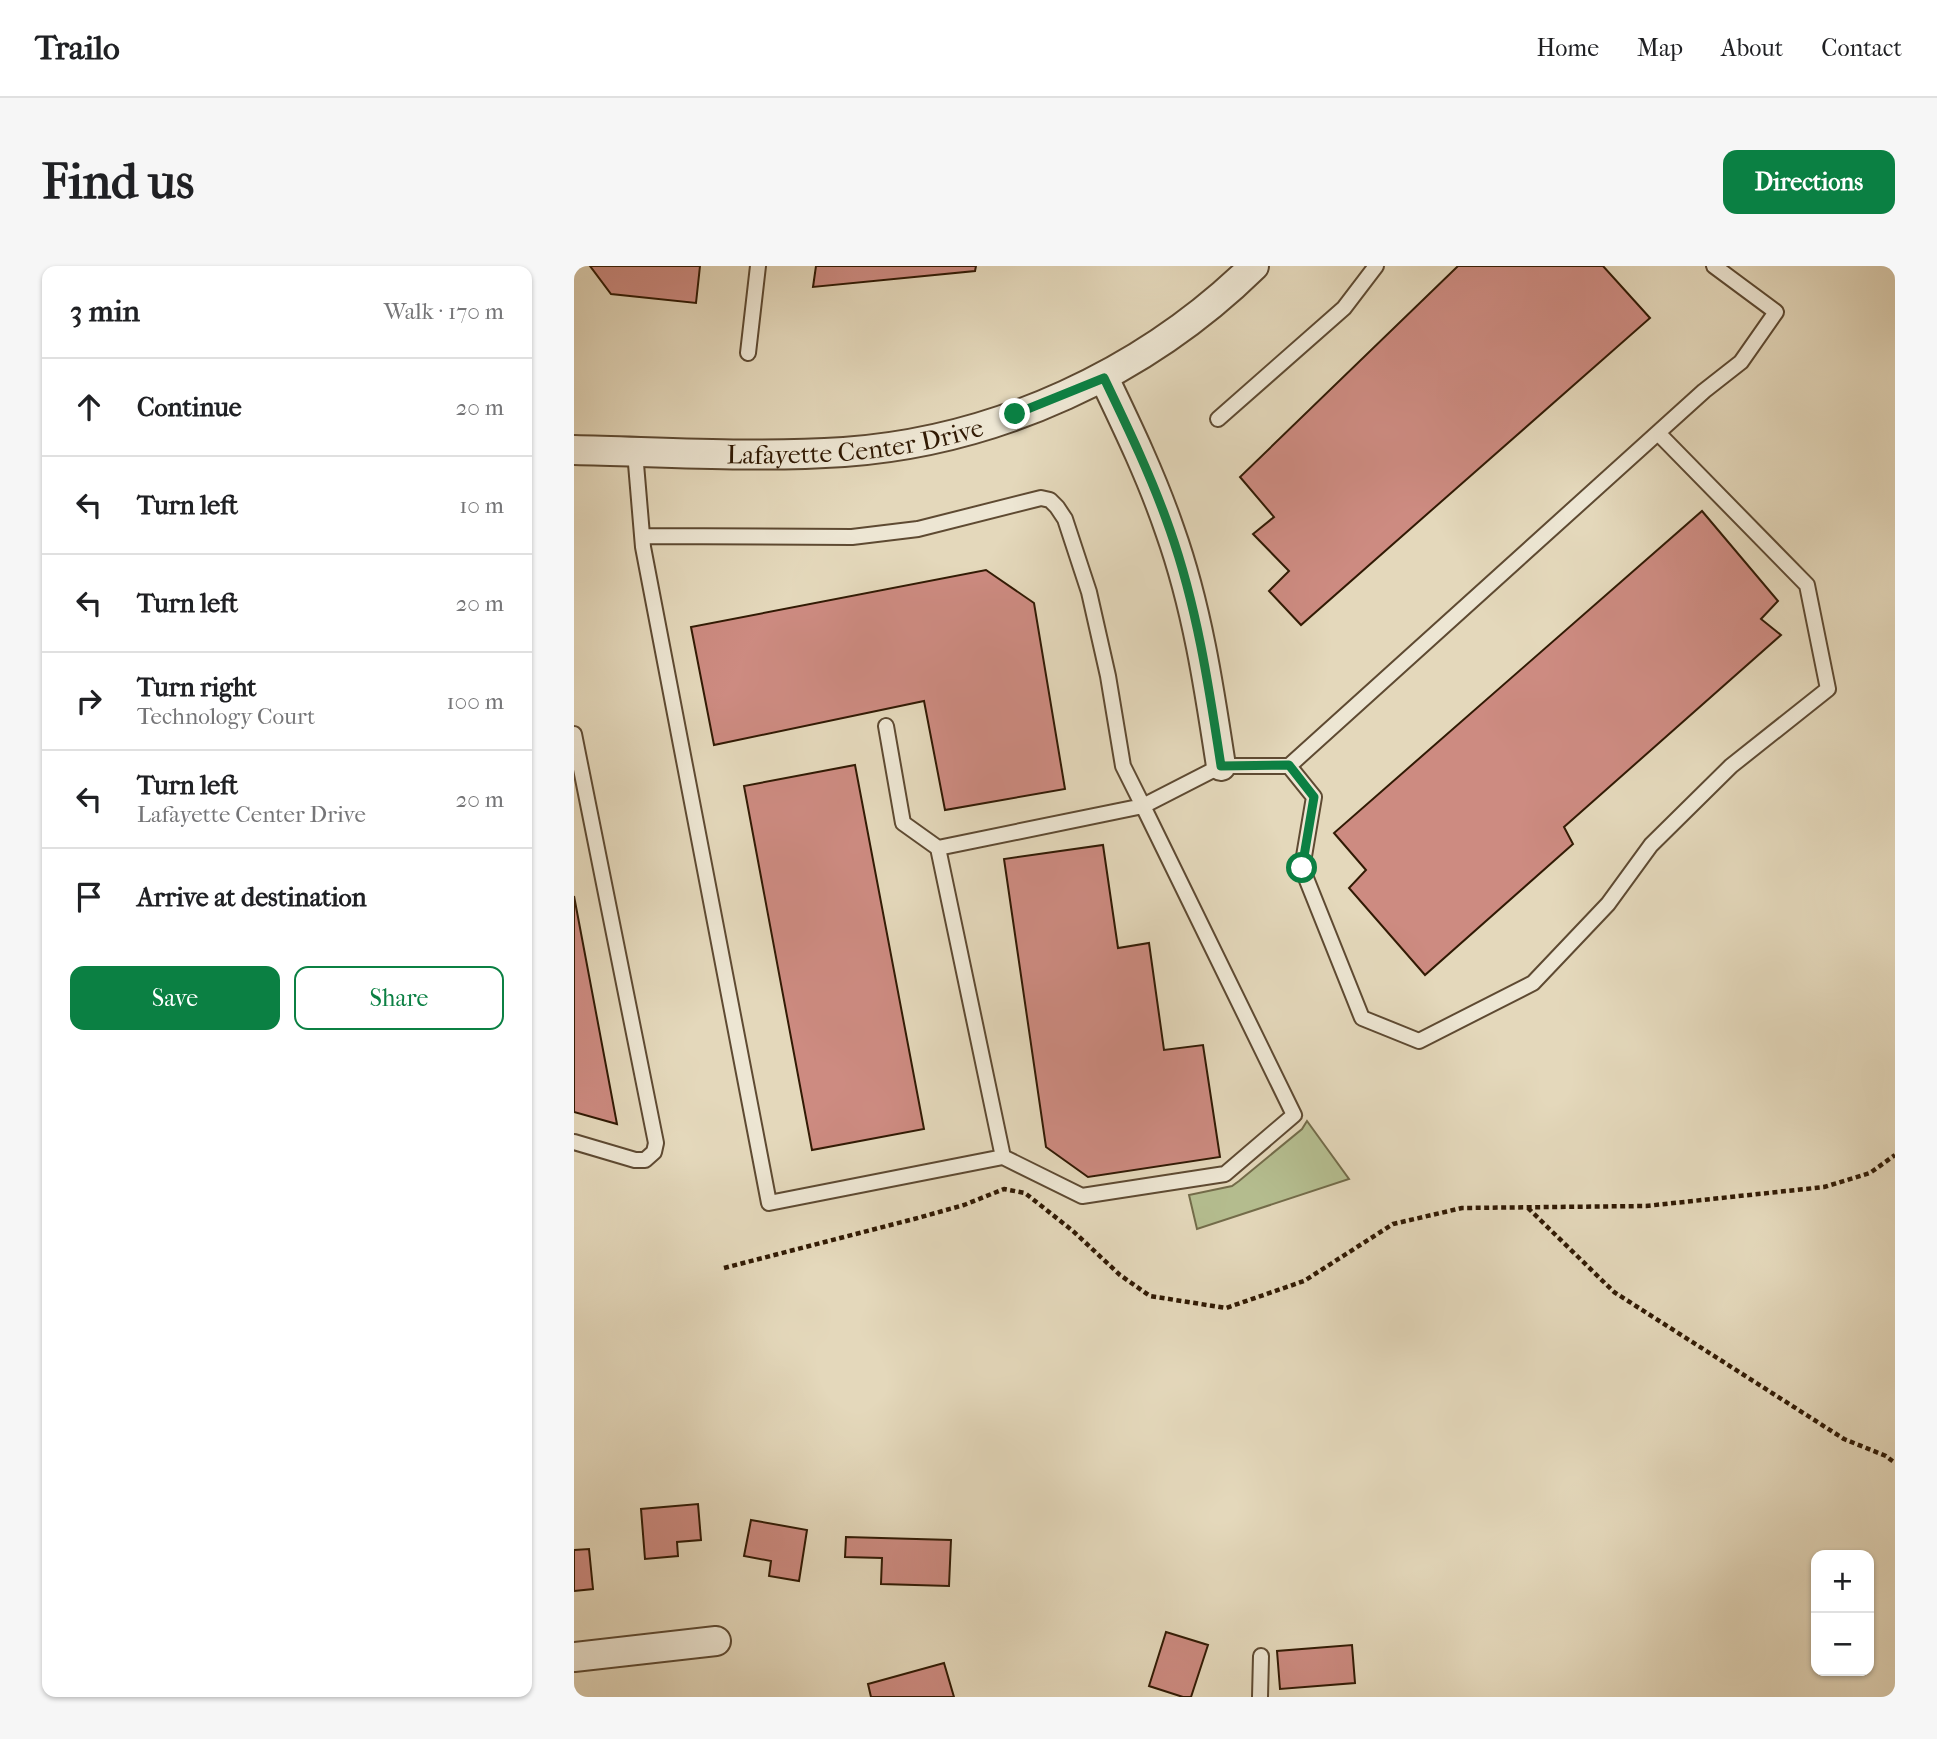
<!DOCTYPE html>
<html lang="en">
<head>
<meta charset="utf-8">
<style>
	:root { --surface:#fff; --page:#f6f6f6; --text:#202124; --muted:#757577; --line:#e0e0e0; --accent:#0b8043 }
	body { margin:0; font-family:"IM FELL French Canon",serif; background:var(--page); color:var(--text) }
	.controls { position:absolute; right:21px; bottom:21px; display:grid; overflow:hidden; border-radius:14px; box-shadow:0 2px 5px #0004 }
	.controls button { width:63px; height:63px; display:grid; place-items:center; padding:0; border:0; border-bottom:2px solid var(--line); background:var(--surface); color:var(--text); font:35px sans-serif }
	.stop { position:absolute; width:21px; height:21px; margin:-16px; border:5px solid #0b8043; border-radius:50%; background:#fff }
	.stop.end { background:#0b8043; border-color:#fff; box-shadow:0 2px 7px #0008 }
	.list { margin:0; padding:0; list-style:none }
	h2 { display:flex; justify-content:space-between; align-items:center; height:91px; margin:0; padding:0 28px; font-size:30px }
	h2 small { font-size:23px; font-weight:400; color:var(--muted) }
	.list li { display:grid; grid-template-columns:46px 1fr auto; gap:21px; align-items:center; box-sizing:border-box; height:98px; padding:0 28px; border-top:2px solid var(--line) }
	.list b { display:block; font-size:26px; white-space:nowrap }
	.list p { margin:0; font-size:23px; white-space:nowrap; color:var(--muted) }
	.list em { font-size:23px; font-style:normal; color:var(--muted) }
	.actions { display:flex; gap:14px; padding:21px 28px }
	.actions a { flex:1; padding:16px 0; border:2px solid var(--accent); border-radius:14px; text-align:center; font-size:24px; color:var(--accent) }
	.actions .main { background:var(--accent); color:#fff }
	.icon { flex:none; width:38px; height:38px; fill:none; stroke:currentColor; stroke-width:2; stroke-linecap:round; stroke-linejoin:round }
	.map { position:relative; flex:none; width:1321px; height:1431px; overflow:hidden; border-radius:14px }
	header { display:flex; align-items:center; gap:42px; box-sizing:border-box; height:98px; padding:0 35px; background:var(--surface); border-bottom:2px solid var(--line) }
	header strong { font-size:33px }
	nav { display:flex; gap:38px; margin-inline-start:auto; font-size:24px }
	.intro { display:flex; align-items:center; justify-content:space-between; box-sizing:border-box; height:168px; padding:0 42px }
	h1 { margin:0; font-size:49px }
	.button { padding:18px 32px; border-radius:14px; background:var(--accent); color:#fff; font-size:24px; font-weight:700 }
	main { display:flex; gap:42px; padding:0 42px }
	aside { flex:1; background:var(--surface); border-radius:14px; box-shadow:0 2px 5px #0004 }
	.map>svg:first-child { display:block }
	.green { fill:#b5be90; stroke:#736c4a; stroke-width:2 }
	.building { fill:#cd8b81; stroke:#311a04; stroke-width:2 }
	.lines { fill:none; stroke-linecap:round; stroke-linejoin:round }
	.lane-casing { stroke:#5e4a32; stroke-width:18 }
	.street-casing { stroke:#5e4a32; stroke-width:32 }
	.path { stroke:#311a04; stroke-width:4.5; stroke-dasharray:5 3.5; stroke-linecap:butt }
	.lane { stroke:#ede6d3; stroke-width:14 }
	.street { stroke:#ede6d3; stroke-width:28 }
	.route { stroke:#0b8043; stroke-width:9 }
	.labels { text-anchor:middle; stroke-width:6; stroke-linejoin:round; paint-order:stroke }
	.street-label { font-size:26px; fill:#311a04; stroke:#ede6d3 }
</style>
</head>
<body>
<header>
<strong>Trailo</strong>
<nav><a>Home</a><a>Map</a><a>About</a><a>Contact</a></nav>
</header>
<div class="intro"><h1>Find us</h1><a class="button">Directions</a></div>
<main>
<aside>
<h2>3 min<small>Walk · 170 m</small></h2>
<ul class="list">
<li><svg class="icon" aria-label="ahead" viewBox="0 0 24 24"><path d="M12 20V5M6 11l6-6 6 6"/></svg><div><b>Continue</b></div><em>20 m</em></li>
<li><svg class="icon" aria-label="left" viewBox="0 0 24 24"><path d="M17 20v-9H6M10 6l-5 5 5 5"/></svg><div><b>Turn left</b></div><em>10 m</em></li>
<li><svg class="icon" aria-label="left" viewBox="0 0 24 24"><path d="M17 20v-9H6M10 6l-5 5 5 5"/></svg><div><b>Turn left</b></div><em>20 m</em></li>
<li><svg class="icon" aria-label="right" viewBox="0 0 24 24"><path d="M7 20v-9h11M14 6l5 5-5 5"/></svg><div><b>Turn right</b><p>Technology Court</p></div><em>100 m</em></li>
<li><svg class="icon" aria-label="left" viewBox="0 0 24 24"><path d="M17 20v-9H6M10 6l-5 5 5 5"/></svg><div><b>Turn left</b><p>Lafayette Center Drive</p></div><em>20 m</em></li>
<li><svg class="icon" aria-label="arrive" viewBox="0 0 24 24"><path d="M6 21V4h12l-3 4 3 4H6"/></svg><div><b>Arrive at destination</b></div></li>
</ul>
<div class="actions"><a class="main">Save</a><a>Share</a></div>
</aside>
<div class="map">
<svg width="1321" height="1431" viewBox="0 0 1321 1431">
	<rect width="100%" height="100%" fill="#e4d8bb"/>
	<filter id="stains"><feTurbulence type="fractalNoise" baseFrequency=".00286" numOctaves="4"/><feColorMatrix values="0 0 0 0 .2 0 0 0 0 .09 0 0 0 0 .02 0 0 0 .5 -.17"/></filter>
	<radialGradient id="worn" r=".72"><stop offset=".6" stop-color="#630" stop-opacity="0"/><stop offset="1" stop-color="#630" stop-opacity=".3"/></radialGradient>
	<path class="green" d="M733 855 775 913 623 963 615 929 658 920 665 915 728 863Z"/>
	<path class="building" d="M16 0H126L122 37 37 28Z
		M242 0H402L401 5 239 21Z
		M884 0H1029L1076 52 727 359 695 325 715 305 679 268 700 251 666 211Z
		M1128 245 1204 335 1187 353 1207 369 990 561 999 578 851 709 775 622 792 604 760 567Z
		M412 304 460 337 491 523 371 544 350 435 140 479 117 361Z
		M281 499 350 863 238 884 170 520Z
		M529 579 544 682 575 677 590 784 629 779 646 891 514 911 472 881 430 593Z
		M0 630 43 858 0 846Z
		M124 1238 127 1274 103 1276 104 1290 71 1293 67 1243Z
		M177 1254 233 1264 225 1315 195 1310 197 1295 170 1290Z
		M272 1271 377 1274 375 1320 307 1318 308 1292 271 1291Z
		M15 1283 19 1323 0 1325V1284Z
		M592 1366 634 1379 617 1431H609L575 1420Z
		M778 1379 781 1417 706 1423 703 1385Z
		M370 1397 380 1431H297L294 1418Z"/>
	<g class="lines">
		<g class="lane-casing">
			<path id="lane" d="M174 87 184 0
				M644 153 770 42 802 0
				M61 186 69 281 195 937 429 891 508 930 651 908 720 849 569 540 647 500H715L1130 125 1167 96 1202 46 1140 0
				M68 270 278 271 344 263 467 232 476 234 483 241 491 253 515 326 534 410 549 500 569 540 364 582 429 891
				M312 460 329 557 364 582
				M0 468 82 877 80 886 71 894H61L0 876
				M715 500 740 531 728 602 788 752 845 775 959 717 1034 638 1077 579 1157 500 1254 423 1233 319 1084 167
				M686 1431 687 1390"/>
		</g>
		<g class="street-casing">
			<g id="street">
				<path d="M530 112C554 162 578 212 596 265 623 341 635 421 647 500"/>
				<path id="s1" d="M0 184C89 186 180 192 270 186 423 175 571 107 680 0"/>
				<path d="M0 1391 142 1375"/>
			</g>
		</g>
		<path class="path" d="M954 942 1040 1026 1270 1173 1312 1190 1321 1197
			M150 1002 340 953 390 939 430 923 451 927 499 965 546 1009 576 1030 652 1042 730 1015 819 958 888 942 1072 940 1250 921 1296 907 1321 889"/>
		<use href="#lane" class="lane"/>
		<use href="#street" class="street"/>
	</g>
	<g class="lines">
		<path class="route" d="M441 148 530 112C554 162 578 212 596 264 623 341 635 421 647 500L715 499 740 531 728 602"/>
	</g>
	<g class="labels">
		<g class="street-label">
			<text dy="9" stroke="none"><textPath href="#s1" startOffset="282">Lafayette Center Drive</textPath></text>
		</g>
	</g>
	<rect width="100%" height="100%" filter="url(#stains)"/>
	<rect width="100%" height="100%" fill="url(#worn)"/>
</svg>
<div class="controls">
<button>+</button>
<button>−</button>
</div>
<div class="stop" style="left:728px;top:602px"></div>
<div class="stop end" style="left:441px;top:148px"></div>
</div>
</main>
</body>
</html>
